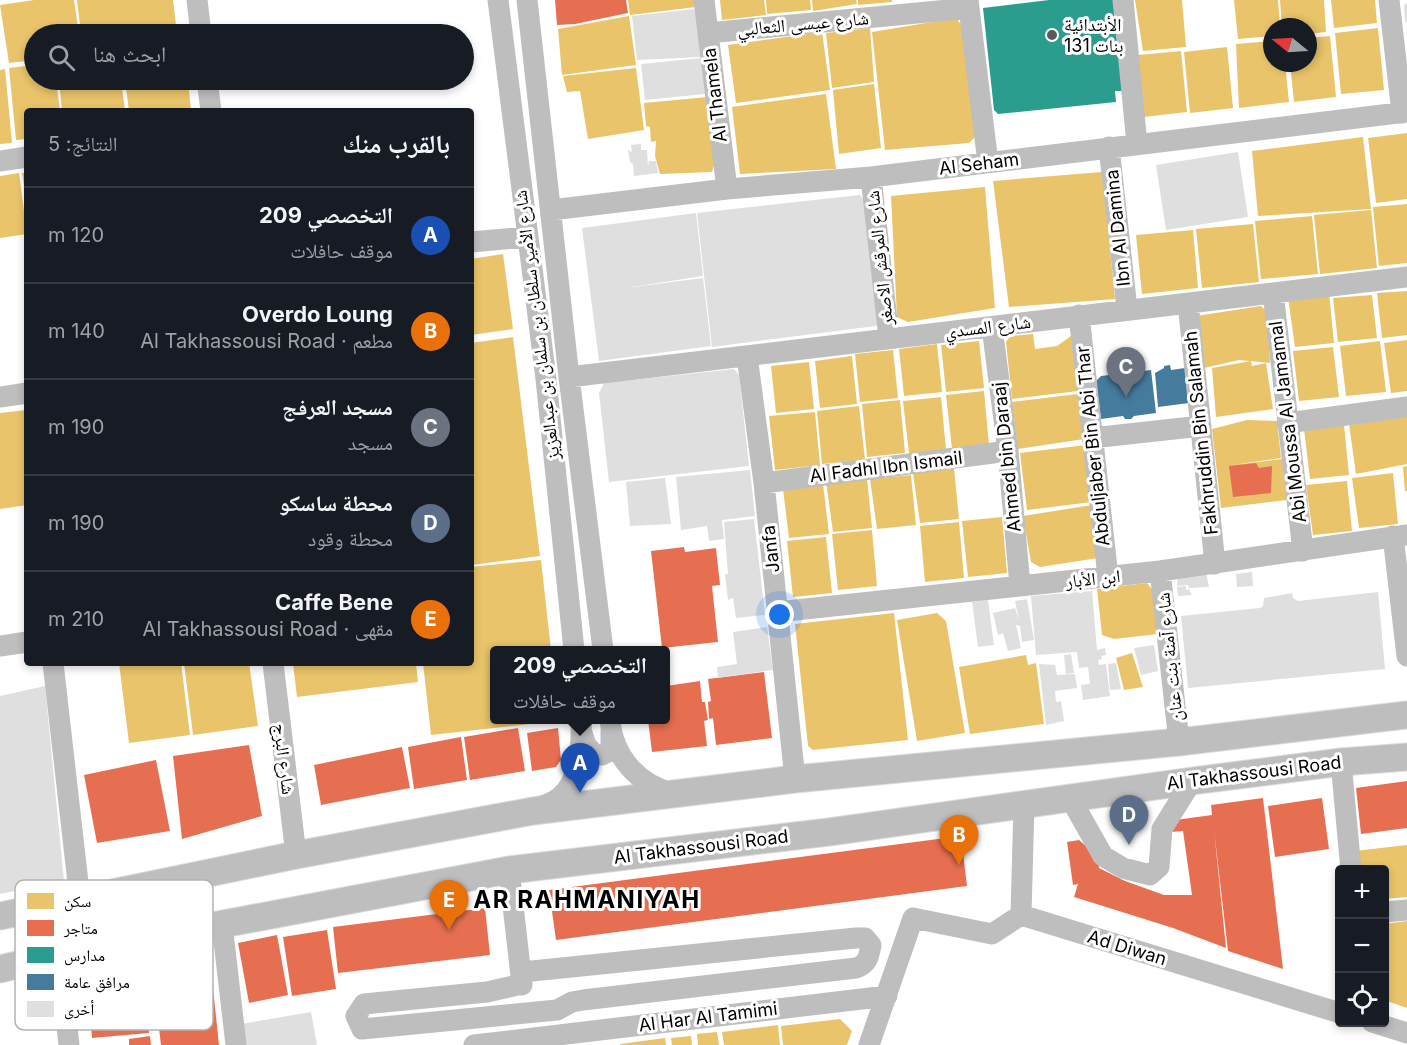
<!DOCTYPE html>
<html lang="ar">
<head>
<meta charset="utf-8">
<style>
	:root { --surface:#171b24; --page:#242831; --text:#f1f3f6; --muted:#9ea1a6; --line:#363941; --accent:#db2777 }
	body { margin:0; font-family:Inter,"Noto Naskh Arabic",sans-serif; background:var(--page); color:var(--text); direction:rtl }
	.controls { position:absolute; right:18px; bottom:18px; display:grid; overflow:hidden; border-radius:6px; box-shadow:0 3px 9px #0003 }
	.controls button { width:54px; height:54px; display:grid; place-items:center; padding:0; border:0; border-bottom:2px solid var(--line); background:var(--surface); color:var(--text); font:30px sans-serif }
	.compass { position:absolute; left:1263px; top:18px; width:54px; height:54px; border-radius:50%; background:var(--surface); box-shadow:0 3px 9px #0003; rotate:288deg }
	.you { position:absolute; left:780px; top:615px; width:21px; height:21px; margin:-15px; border:4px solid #fff; border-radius:50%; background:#1a73e8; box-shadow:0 0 0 9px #1a73e833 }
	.badge { display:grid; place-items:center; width:39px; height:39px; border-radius:50%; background:var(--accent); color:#fff; font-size:20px; font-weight:700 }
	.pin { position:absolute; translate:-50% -50px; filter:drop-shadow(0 2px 3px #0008) }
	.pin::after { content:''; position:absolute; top:32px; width:21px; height:18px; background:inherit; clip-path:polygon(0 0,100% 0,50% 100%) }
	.popup { position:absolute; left:490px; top:646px; width:180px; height:78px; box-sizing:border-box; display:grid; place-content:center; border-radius:6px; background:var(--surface); filter:drop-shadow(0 2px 4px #0005); font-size:20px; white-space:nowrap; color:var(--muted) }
	.popup b { font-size:22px; color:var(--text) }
	.popup::after { content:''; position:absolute; left:50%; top:100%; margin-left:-12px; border:12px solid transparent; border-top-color:var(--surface) }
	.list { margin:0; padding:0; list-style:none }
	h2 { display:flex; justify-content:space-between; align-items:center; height:78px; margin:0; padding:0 24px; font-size:26px }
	h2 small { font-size:20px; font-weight:400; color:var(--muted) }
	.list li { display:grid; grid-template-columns:39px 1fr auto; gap:18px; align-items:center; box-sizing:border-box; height:96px; padding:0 24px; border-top:2px solid var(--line) }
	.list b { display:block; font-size:22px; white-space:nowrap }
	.list p { margin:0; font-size:20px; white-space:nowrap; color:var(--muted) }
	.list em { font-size:20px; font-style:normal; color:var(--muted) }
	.icon { flex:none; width:33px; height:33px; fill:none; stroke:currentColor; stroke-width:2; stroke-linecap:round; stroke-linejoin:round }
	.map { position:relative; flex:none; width:1407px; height:1045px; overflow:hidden; direction:ltr }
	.search { position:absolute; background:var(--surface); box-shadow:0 3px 9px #0003; left:24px; top:24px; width:450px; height:66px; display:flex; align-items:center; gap:15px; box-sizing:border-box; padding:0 21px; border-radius:33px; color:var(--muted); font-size:22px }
	.panel { position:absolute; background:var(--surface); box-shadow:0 3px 9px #0003; left:24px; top:108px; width:450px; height:558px; border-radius:6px; direction:rtl }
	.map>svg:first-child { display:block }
	.homes { fill:#e9c46a }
	.shops { fill:#e76f51 }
	.schools { fill:#2a9d8f }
	.public { fill:#457b9d }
	.building { fill:#dfdfdf }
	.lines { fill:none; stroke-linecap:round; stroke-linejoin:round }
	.major-casing { stroke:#dbdbdb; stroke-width:29 }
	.minor { stroke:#bebebe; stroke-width:21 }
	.major { stroke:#bebebe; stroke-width:27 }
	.poi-dot { fill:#595959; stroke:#fff; stroke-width:2 }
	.labels { text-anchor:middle; stroke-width:6; stroke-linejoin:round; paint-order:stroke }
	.street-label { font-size:18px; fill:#000; stroke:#fff }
	.poi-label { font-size:18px; fill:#000; stroke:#fff; text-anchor:start }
	.district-label { font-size:24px; font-weight:bold; letter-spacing:1.5px; fill:#000; stroke:#fff }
	.key { fill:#fff; stroke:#b2b2b2; stroke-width:1.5 }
	.key-label { font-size:16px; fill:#000 }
</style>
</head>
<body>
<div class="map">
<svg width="1407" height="1045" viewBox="0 0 1407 1045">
	<rect width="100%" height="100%" fill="#fff"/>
	<path class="homes" d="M34 0H74L79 34H34V60L9 63 0 5Z
		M77 0H173L177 34H81Z
		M628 0H695L696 7 630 15Z
		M720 0H764L766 15 722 20Z
		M766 0H810L811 10 767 14Z
		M812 0H856L857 4 813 11Z
		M858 0H892V2L858 5Z
		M1135 0H1182L1186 47 1143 51Z
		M1234 0H1278L1280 27H1272V36L1238 39Z
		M1280 0H1324L1326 32 1308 34V27H1282Z
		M1331 0H1375L1377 23 1334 28Z
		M629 16 636 65 562 75 558 29Z
		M956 18 963 27 976 136 969 143 885 150 872 32Z
		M870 28 874 82 832 88 826 33Z
		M1378 28 1384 90 1341 94 1335 33Z
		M822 32 830 90 736 103 728 45Z
		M1330 36 1336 97 1294 102 1290 63H1308V38Z
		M1272 41V63H1285L1289 102 1239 108 1236 44Z
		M1227 47 1233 108 1190 113 1184 52Z
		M1181 51 1187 112 1144 117 1138 55Z
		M34 65V80H56L60 111H27V139L16 140 9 68Z
		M636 68 644 130 588 139 580 91 567 92 563 76Z
		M5 69 12 143 0 144V70Z
		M59 80H121L125 111H62Z
		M125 80H188L191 111H129Z
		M874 84 881 148 839 154 833 90Z
		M826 94 836 169 740 174 732 107Z
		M708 97 714 165 712 172 660 174 655 156 656 141 651 142 650 127 646 126 644 103Z
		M1407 133V199L1376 203 1368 138Z
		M1363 137 1371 209 1258 216 1252 151Z
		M27 172V197H26L22 173Z
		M1102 172 1115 299 1009 307 993 181Z
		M19 173 27 234 0 238V176Z
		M985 187 995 308 908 322 897 317 891 196Z
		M1407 204V263L1379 266 1373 207Z
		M1371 210 1377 268 1320 274 1314 215Z
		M1312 216 1318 274 1261 279 1255 221Z
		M1253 224 1259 282 1202 288 1196 229Z
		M1193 230 1198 288 1142 294 1136 235Z
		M503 254 513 329 471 335V259Z
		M1407 291V335L1382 338 1377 293Z
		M1329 292 1334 343 1295 347 1288 297Z
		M1372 295 1377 338 1338 342 1333 298Z
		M1261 306 1267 312 1270 363 1239 360 1204 368 1196 316Z
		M1033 334 1035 349 1057 346 1071 336 1078 391 1012 399 1006 342 1010 336Z
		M513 337 540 556 471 565V343Z
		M1407 340V391L1391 393 1384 343Z
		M979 341 984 388 946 392 941 345Z
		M1380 341 1386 392 1346 396 1340 346Z
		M937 344 942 392 904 396 899 349Z
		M1333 347 1339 397 1299 401 1293 351Z
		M893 350 898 398 860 402 855 354Z
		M852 356 857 404 820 408 815 361Z
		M1251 361 1252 366 1266 363 1273 409 1216 417 1212 368Z
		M809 362 814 409 776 413 771 366Z
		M984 391 989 445 952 449 946 395Z
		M1078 394 1084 439 1018 449 1012 402Z
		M941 397 946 450 909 454 903 401Z
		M900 400 905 453 867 457 862 404Z
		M859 406 865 460 822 464 817 411Z
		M27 410V505L0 509V413Z
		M815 412 820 465 775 470 769 416Z
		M1407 417V464L1356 474 1349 424Z
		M1247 420 1277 421 1281 458 1233 465 1282 459 1287 500 1221 508 1212 429Z
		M1344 425 1349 475 1310 479 1304 429Z
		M1086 445 1092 502 1027 510 1020 453Z
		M1407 466V491H1405L1403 467Z
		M954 468 959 519 920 523 913 473Z
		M1393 473 1398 524 1359 528 1352 478Z
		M911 475 916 525 877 529 870 479Z
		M867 478 872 528 833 532 826 482Z
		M1347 481 1352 531 1313 535 1306 485Z
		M823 484 829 534 789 538 783 489Z
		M1092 505 1098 558 1040 567 1031 562 1023 516Z
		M1002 517 1007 573 968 577 962 521Z
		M959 522 964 578 925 582 920 526Z
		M872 530 877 586 838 590 832 534Z
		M826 537 832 593 793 597 787 541Z
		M541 560 551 650H494V720H557V721L431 735 423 663H471V567Z
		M1147 583 1154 592 1158 634 1114 639 1102 635 1097 589Z
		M894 613 908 740 813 750 808 746 795 624Z
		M937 613 946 621 965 733 917 741 897 620Z
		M1132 653 1143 687 1124 690 1116 658Z
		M1026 655 1028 665 1036 663 1044 724 970 734 959 667Z
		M119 663H181L190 735 129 743Z
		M184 663H249L258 726 193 735Z
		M293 663H416L418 682 297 697Z
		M1407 845V897L1384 899V870H1357L1355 851Z
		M1407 921V1008L1384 1000V924Z
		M840 1019 852 1031 847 1045H783L781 1026Z
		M778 1025 780 1045H724L722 1032Z
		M717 1032 719 1045H698L697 1034Z
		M691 1036 692 1045H672L671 1038Z
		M665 1038 666 1045H620V1044Z"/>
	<path class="shops" d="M555 0H626L628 13 575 24 557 25Z
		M1256 463 1259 468 1272 466 1271 493 1233 497 1229 466Z
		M684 547 685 552 716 548 720 585 712 586 718 642 662 648 651 551Z
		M764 672 772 738 716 745 713 718 709 719 708 702 711 701 708 679Z
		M700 681 702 702H705L708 720 704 721 707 746 652 752 648 720H666V686Z
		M518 728 525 771 470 780 464 737Z
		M558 728 561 760 556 767 532 771 527 733Z
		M461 737 467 780 414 789 408 747Z
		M249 745 262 816 182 839 173 756Z
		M402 747 410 788 321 805 314 765Z
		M156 760 170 831 97 843 84 775Z
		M1407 781V828L1361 834 1356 788Z
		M1263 798 1283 969 1228 951 1214 830 1226 948 1173 928 1074 897 1078 884 1073 885 1067 842 1079 840 1098 856 1099 868 1125 881 1164 895H1192L1183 831 1170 832 1168 821 1212 815 1211 805Z
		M1322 798 1329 849 1275 857 1268 806Z
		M961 836 967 886 556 940 549 890Z
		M485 908 490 955 338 973 333 927Z
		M327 930 336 989 292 996 283 937Z
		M277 935 288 995 249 1003 238 943Z
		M144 973 149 1033 92 1038 87 978Z
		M213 988 219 1045H161L155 995Z
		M150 1036 151 1045H129V1039Z"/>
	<path class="schools" d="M1049 0H1114L1124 91H1115L1116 102 998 114 994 110 983 8Z"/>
	<path class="public" d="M1170 365 1171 370 1185 368 1189 403 1158 407 1155 373 1164 368V366Z
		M1151 370 1156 413 1134 416 1131 419H1125L1123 416 1101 419 1096 381 1101 376Z"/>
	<path class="building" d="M1407 3V22H1405L1404 5Z
		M695 9 701 57 637 60 632 16Z
		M702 58 705 94 645 100 641 64Z
		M641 144V150H647L648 167 649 161H656L658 173 634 176 633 164 630 162 628 150 632 152 631 145Z
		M1238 152 1248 217 1166 230 1156 165Z
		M860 195 867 204 881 318 876 326 712 347 697 213Z
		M696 213 703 276 625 288 703 278 711 346 599 361 582 228Z
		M734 369 739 375 749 466 609 482 599 393 604 383Z
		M750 470 755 516 722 520 724 539 709 541 707 526 681 530 676 477Z
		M665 478 671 524 630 526 626 482Z
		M754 519 765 615 736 618 733 598 728 600 725 574H728L724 522Z
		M1206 572 1209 587 1189 588 1188 585 1177 586 1178 575Z
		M1252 572 1253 586 1237 587 1236 574Z
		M1186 586V590L1189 589 1192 595 1178 596 1177 587Z
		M1092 591 1097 650 1105 648 1106 655 1101 656 1102 659 1098 660 1099 665 1106 664 1110 696 1083 700 1081 685 1090 684 1088 667 1079 668 1077 652 1036 655 1031 596Z
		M1378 592 1385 669 1188 688 1181 616 1260 608 1263 606 1264 598 1292 593 1293 598 1298 601Z
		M1027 599 1034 640 1022 642 1020 626 1016 625 1021 648 1008 651 1003 633 998 635 993 613 1015 608 1019 621 1015 601Z
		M988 600 994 645 978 647 972 602Z
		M767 627 773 670 718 678 717 667 737 664 733 632Z
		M1154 645 1158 671 1141 675 1134 648Z
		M1071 654 1074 673 1066 674 1064 655Z
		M1116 663 1121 689 1110 690 1108 664Z
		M1039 664 1055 665 1057 675 1075 674 1077 688 1055 691 1056 702 1061 701 1064 721 1046 725Z
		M45 686 64 881 0 894V696Z
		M311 1012 317 1045H244L241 1024Z"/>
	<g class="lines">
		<g class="major-casing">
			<path id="major" d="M0 916 296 855 533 811 795 779 1179 742 1407 715
				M0 969 59 955 509 870 829 832 1192 781 1341 762 1407 757"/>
		</g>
		<path class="minor" d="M197 0 201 34
			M498 0 546 379 574 650
			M527 0 569 377 603 650
			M704 0 727 189
			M968 0 988 163
			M1123 0 1137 144
			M1389 0 1402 113
			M708 33 969 8
			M207 80 211 111
			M1109 147 1127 309
			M0 161 27 157
			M871 177 889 338
			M551 210 727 189 871 177 1407 112
			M471 242 527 237
			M1273 293 1303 551
			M1188 303 1215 564
			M1079 315 1108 577
			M992 327 1008 451 1020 586
			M747 356 764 483 795 779
			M569 377 1407 277
			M0 397 27 393
			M1287 423 1407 407
			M1092 438 1201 426
			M764 483 1008 451
			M1393 536 1407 656
			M1160 571 1179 742
			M777 612 1160 571 1407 535
			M0 646 27 642
			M53 663 80 900
			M273 663 296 855
			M610 720C613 756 638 785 673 793
			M582 733 586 745 594 754 602 755 611 750V731
			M1341 762 1351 870
			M1069 796 1103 856 1123 868 1150 875 1159 867 1162 829 1192 781
			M538 808C545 805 554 802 560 797 580 781 582 743 581 720
			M509 870 522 985
			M1384 912 1407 910
			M1021 915 1340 1013
			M1021 915 1024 804
			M222 924 236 1045
			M59 955 69 1045
			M522 972 856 938H865L871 945C869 956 868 964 856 968L583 1000 572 1002 557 1010 362 1029 356 1016 364 1004 487 992 522 984
			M1372 1022 1407 1033
			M474 1045 887 996
			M869 1045 913 918 992 934 1021 915"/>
		<use href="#major" class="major"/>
	</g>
	<circle class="poi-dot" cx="1052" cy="35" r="6"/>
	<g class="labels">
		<g class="street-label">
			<text transform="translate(803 24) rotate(-5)" y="6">شارع عيسى الثعالبي</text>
			<text transform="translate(715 95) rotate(-97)" y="6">Al Thamela</text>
			<text transform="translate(979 164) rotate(-7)" y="6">Al Seham</text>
			<text transform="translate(1118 228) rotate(-96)" y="6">Ibn Al Damina</text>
			<text transform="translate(880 258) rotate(-96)" y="6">شارع المرقش الاصغر</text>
			<text transform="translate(537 325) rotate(-97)" y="6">شارع الأمير سلطان بن سلمان بن عبدالعزيز</text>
			<text transform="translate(988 327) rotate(-7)" y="6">شارع المسدي</text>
			<text transform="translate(1288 422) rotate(-97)" y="6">Abi Moussa Al Jamamal</text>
			<text transform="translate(1201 433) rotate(-96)" y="6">Fakhruddin Bin Salamah</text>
			<text transform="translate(1093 446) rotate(-96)" y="6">Abduljaber Bin Abi Thar</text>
			<text transform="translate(1007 457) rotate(-96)" y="6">Ahmed bin Daraaj</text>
			<text transform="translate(886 467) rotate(-7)" y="6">Al Fadhl Ibn Ismail</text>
			<text transform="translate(771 549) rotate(-96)" y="6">Janfa</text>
			<text transform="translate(1093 579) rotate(-6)" y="6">ابن الأبار</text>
			<text transform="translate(1170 657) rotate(-96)" y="6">شارع آمنة بنت عنان</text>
			<text transform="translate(284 759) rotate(83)" y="6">شارع البرج</text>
			<text transform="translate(1254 773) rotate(-7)" y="6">Al Takhassousi Road</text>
			<text transform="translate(701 847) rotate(-7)" y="6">Al Takhassousi Road</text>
			<text transform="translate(1127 948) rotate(17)" y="6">Ad Diwan</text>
			<text transform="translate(708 1017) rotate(-7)" y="6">Al Har Al Tamimi</text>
		</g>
		<g class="poi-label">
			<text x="1064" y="31">الأبتدائية<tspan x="1064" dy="21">131 بنات</tspan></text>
		</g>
		<g class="district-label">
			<text x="587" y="908">AR RAHMANIYAH</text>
		</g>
	</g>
	<rect x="15" y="880" width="198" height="150" rx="9" class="key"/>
	<rect x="27" y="893" width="27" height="16" fill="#e9c46a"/>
	<rect x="27" y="920" width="27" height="16" fill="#e76f51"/>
	<rect x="27" y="947" width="27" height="16" fill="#2a9d8f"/>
	<rect x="27" y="974" width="27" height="16" fill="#457b9d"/>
	<rect x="27" y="1001" width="27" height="16" fill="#dfdfdf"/>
	<g class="key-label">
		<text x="64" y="907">سكن</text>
		<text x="64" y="934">متاجر</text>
		<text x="64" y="961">مدارس</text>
		<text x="64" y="988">مرافق عامة</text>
		<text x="64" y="1015">أخرى</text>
	</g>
</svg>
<div class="controls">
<button>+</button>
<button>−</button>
<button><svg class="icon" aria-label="locate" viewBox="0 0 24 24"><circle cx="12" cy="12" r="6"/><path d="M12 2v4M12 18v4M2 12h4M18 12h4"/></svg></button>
</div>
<svg class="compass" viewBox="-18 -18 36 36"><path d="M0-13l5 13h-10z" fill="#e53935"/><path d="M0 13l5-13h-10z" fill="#9ea1a6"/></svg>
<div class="you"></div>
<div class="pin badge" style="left:580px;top:793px;background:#1a4fb4">A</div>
<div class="popup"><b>التخصصي 209</b>موقف حافلات</div>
<div class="pin badge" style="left:959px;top:865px;background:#e8710a">B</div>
<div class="pin badge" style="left:1126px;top:397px;background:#6b7280">C</div>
<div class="pin badge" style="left:1129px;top:845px;background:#5c6f8a">D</div>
<div class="pin badge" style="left:449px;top:930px;background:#e8710a">E</div>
<div class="search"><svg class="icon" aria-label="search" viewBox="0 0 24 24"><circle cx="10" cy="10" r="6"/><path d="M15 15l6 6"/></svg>ابحث هنا</div>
<section class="panel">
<h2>بالقرب منك<small>النتائج: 5</small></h2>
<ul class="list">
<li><span class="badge" style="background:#1a4fb4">A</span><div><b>التخصصي 209</b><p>موقف حافلات</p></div><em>120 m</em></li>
<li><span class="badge" style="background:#e8710a">B</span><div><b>Overdo Loung</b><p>مطعم · Al Takhassousi Road</p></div><em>140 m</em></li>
<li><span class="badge" style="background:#6b7280">C</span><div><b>مسجد العرفج</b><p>مسجد</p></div><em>190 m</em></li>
<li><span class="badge" style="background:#5c6f8a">D</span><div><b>محطة ساسكو</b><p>محطة وقود</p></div><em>190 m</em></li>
<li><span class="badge" style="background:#e8710a">E</span><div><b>Caffe Bene</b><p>مقهى · Al Takhassousi Road</p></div><em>210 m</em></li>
</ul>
</section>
</div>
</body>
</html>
